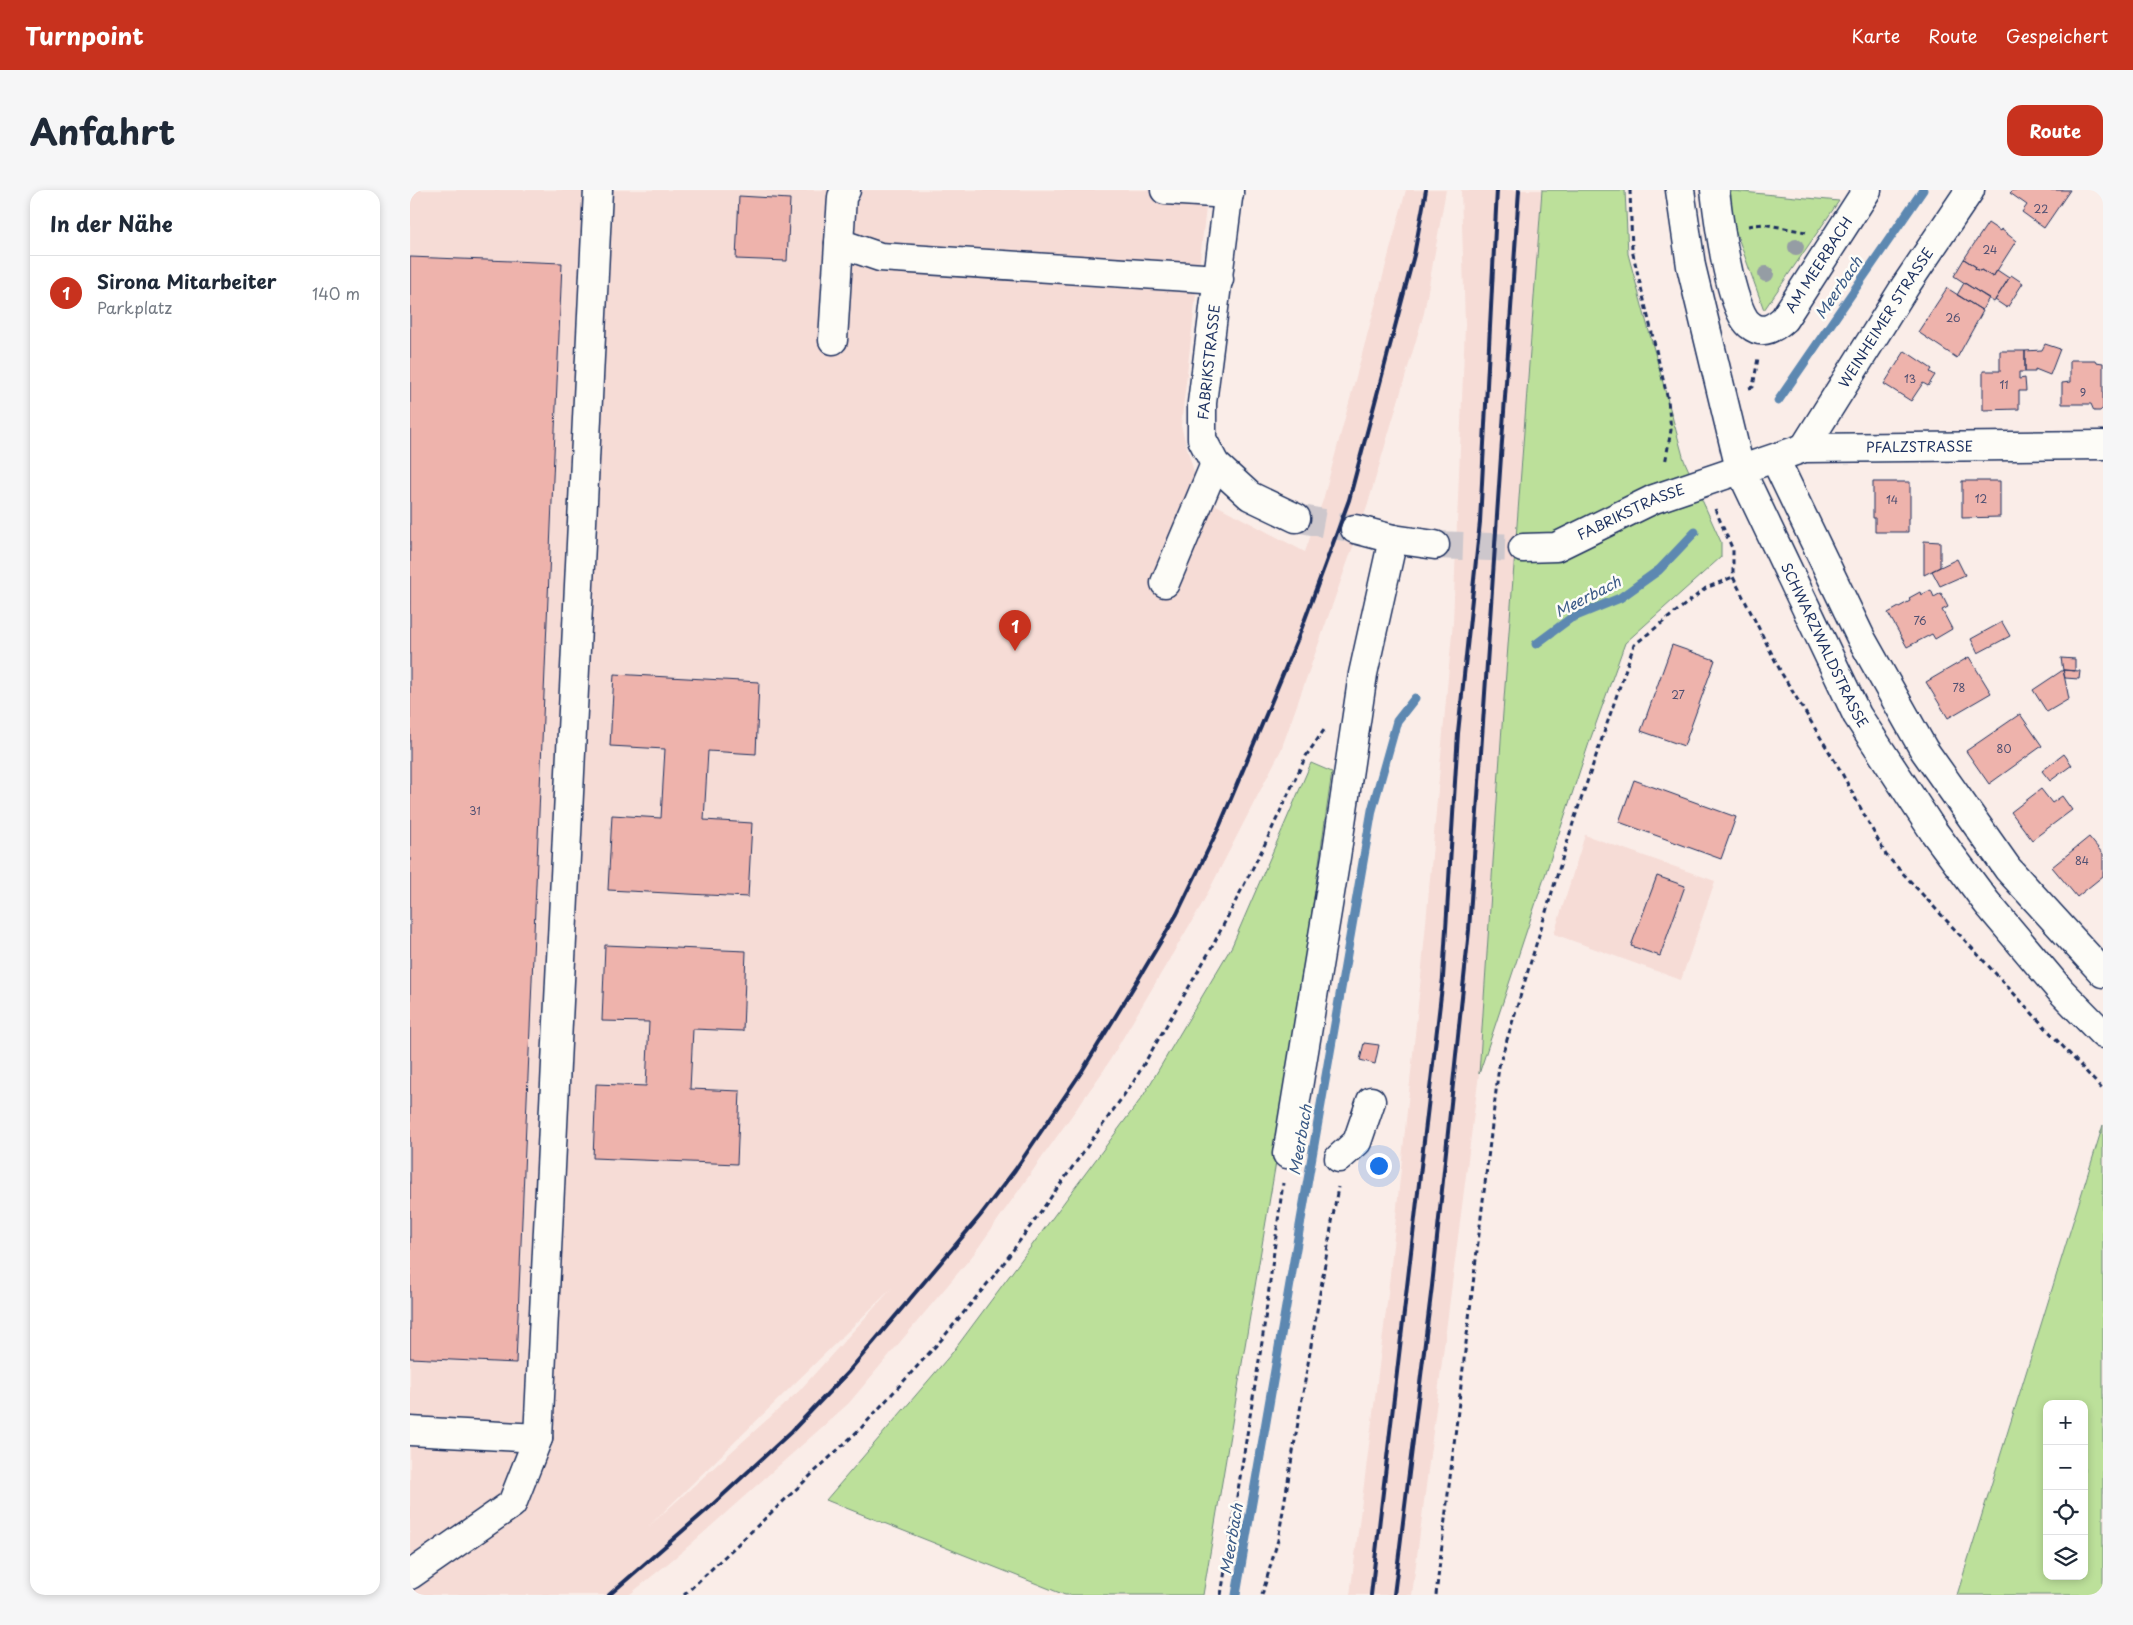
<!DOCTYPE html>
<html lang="de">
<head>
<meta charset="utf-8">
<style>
	:root { --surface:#fff; --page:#f6f6f7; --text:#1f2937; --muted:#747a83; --line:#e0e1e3; --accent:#c8321e }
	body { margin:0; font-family:"Playpen Sans",sans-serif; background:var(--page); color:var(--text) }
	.controls { position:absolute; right:15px; bottom:15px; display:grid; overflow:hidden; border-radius:10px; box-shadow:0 2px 8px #0003 }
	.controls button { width:45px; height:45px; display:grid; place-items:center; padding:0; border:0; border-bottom:1px solid var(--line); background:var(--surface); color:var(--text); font:25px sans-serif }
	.you { position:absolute; left:968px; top:975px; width:18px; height:18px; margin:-12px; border:4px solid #fff; border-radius:50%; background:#1a73e8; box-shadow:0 0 0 8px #1a73e833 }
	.badge { display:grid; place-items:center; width:32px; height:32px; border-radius:50%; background:var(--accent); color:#fff; font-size:16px; font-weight:700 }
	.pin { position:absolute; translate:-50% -41px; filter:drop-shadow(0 1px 2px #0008) }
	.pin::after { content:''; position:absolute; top:26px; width:18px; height:15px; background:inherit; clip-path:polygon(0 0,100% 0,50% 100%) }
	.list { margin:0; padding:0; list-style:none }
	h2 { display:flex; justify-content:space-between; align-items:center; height:65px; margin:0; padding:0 20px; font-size:21px }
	h2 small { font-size:16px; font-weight:400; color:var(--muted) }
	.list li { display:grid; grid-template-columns:32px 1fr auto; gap:15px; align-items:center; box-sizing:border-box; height:75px; padding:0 20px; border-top:1px solid var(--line) }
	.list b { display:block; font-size:19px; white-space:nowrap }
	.list p { margin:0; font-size:16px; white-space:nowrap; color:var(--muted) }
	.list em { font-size:16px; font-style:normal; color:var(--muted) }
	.icon { flex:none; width:28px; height:28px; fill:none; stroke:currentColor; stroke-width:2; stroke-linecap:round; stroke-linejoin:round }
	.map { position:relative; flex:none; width:1693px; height:1405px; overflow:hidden; border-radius:15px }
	header { display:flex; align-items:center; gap:30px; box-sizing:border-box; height:70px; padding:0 25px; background:var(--accent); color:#fff }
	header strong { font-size:24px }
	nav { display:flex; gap:28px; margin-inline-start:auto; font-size:18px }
	.intro { display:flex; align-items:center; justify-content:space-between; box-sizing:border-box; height:120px; padding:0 30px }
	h1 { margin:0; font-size:35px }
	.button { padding:12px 22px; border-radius:15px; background:var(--accent); color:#fff; font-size:18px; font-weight:700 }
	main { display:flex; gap:30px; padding:0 30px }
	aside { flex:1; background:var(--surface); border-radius:15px; box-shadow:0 2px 8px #0003 }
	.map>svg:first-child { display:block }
	.built { fill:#f6dcd6; fill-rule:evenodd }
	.green { fill:#bce09a; stroke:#6c887c; fill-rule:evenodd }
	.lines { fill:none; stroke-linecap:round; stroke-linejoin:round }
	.stream { stroke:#5d88b1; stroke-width:9 }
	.building { fill:#eeb3ac; stroke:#1b2f5e }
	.minor-tunnel { stroke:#cdc7cc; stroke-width:28; stroke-dasharray:28 14; stroke-linecap:butt }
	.minor-casing { stroke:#1b2f5e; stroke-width:31 }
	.major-casing { stroke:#1b2f5e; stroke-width:31 }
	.path { stroke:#1b2f5e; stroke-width:3; stroke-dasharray:5 4; stroke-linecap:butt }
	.minor { stroke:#fdfcf7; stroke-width:28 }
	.major { stroke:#fdfcf7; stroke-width:28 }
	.rail { stroke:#1b2f5e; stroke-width:4 }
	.tree { fill:#959da4 }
	.labels { text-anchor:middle; stroke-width:5; stroke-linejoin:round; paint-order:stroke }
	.number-label { font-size:11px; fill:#505072 }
	.street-label { font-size:14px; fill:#1b2f5e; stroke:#fdfcf7 }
	.water-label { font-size:15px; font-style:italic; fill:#3c5b87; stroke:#fdfcf7 }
</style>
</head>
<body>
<header>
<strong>Turnpoint</strong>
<nav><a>Karte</a><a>Route</a><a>Gespeichert</a></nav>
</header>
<div class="intro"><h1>Anfahrt</h1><a class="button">Route</a></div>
<main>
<aside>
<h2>In der Nähe<small></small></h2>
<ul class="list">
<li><span class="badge">1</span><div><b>Sirona Mitarbeiter</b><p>Parkplatz</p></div><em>140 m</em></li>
</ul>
</aside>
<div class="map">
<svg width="1693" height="1405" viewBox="0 0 1693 1405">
	<rect width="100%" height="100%" fill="#faede8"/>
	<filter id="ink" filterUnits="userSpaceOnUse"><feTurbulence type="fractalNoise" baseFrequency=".02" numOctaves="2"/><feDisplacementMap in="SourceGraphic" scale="10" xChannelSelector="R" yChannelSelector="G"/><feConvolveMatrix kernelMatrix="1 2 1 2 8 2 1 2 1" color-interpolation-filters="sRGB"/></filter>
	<g filter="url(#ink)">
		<path class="built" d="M0 0H798L771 236 791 307 895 362 913 310 996 0H1036L1014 123 957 317 871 560 792 714 694 880 563 1065 439 1213 273 1361 219 1405H0ZM482 1098 389 1201 238 1337Z
			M1051 0H1132L1092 536 1069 884 1002 1405H940L977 1113 1012 777 1043 432 1055 135Z
			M1175 645 1305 691 1271 790 1144 744Z"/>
		<path class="green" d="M1132 0H1215L1218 64 1274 270 1311 352V367L1215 453 1179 553 1069 884 1092 536Z
			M1311 0 1429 11 1354 120Z
			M901 573 922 582 867 966 793 1405H655L416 1310 542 1163 733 906 822 756Z
			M1693 935V1405H1547ZM1637 1214H1674V1386H1637Z"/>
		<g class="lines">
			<path class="stream" d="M1368 211 1513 0
				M1126 454 1161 428 1210 408 1249 380 1285 342
				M826 1405 962 620 987 531 1005 508"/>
		</g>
		<path class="building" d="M1603 0H1660L1634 38 1612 22 1617 15 1600 3Z
			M329 6 380 9 377 71 326 69Z
			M1578 33 1590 41 1591 39 1606 51 1583 87 1571 80 1570 81 1565 79 1566 77 1554 69Z
			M0 67 152 73 106 1173 0 1168Z
			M1554 69 1566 77 1565 79 1570 81 1571 80 1583 87 1587 80 1599 88 1584 112 1544 86Z
			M1601 85 1613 93 1597 118 1585 110Z
			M1554 93 1579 108 1572 120 1547 105Z
			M1537 98 1573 121 1547 168 1508 142Z
			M1635 154 1650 159 1640 185 1625 179V182H1615V161L1632 160Z
			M1495 161 1522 179 1520 182 1525 185 1518 196 1513 193 1501 211 1474 194Z
			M1590 161H1615V182H1609V189L1615 188 1616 201H1609V219L1573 220V181H1590Z
			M1660 170H1685L1686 172 1693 173V218L1690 221H1684L1681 214H1652V193L1660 192Z
			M1552 291H1590V327L1552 328Z
			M1463 292H1500V328H1498V342H1465V328H1463Z
			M1514 351 1530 352V377L1514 385Z
			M1547 369 1555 385 1530 396 1522 381Z
			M1521 400 1524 407 1531 403 1538 417 1532 420 1542 439 1525 449 1522 444 1497 457 1478 423 1500 411 1499 408 1510 402 1511 405Z
			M1592 432 1600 446 1568 463 1561 449Z
			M1262 455 1305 470 1274 556 1231 541Z
			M1559 467 1581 503 1538 528 1516 492Z
			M1651 468 1665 469V481L1653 480Z
			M1653 480 1670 481 1669 489 1655 488Z
			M1653 480 1659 509 1637 522 1623 500Z
			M204 484 349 492 346 564 298 561 294 630 342 633 338 707 198 700 202 625 251 628 255 559 200 556Z
			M1610 524 1632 556 1579 594 1556 561Z
			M1654 564 1662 575 1640 591 1632 581Z
			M1224 590 1326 627 1311 669 1209 632Z
			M1631 599 1642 613 1652 606 1662 620 1622 650 1601 622Z
			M1679 647 1693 664V686L1667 707 1642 677Z
			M1247 686 1275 696 1250 766 1221 756Z
			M195 755 336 761 333 841 283 839 280 899 330 901 327 974 183 968 186 894 236 896 239 832 192 831Z
			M954 853 969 855 965 874 950 870Z"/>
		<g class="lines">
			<path class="minor-tunnel" d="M886 328 945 339
				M1025 355 1113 358"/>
			<g class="minor-casing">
				<g id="minor">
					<path d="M436 0 432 7 429 53 470 67 809 89"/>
					<path d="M755 0 819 4"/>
					<path d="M819 0 792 213V249L805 274 840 306 886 328"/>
					<path id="s1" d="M1305 0C1308 26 1320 121 1340 135 1352 145 1364 138 1374 129L1457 0"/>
					<path d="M423 150 429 53"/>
					<path id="s2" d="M1394 258 1496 95 1560 0"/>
					<path d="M1365 269 1451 448 1514 560 1598 679 1693 783"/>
					<path d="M945 339 983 349 1025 355"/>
					<path id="s3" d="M1113 358 1146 357 1244 309 1394 258 1693 255"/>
					<path d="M755 393 805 274"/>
					<path d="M877 964 926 667 953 484 983 349"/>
					<path d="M929 968 947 952 961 911"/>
					<path d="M0 1241 128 1248"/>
					<path d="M0 1385 102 1314 128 1248 188 0"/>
				</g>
			</g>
			<g class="major-casing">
				<g id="major">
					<path id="s4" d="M1270 0 1281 76 1330 279 1447 525 1524 642 1577 713 1651 801 1693 844"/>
				</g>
			</g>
			<path class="path" d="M1220 0 1222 60 1258 210 1261 240 1255 274
				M1338 36 1353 34 1396 42
				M1339 198 1343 197 1348 168
				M1305 319 1323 360V387L1372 484 1429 578 1476 665 1693 900
				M274 1405 452 1237 532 1149 591 1077 724 891 801 759 853 658 896 566 914 540
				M811 1405 852 1152 873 993
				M852 1405 868 1350 928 997
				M1026 1405 1089 876 1164 630 1224 455 1296 398 1323 387"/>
			<use href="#minor" class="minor"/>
			<use href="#major" class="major"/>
			<path class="rail" d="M199 1405 300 1317 382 1241 439 1181 570 1026 605 980 672 881 726 793 767 724 810 635 888 448 939 310 1004 65 1016 0
				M961 1405 1033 788 1048 543 1070 332 1087 0
				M984 1405 1022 1096 1059 740 1109 0"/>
		</g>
		<g class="tree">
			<circle cx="1386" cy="57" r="8"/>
			<circle cx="1356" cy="84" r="8"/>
		</g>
	</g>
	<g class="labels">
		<g class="number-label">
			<text x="1631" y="23">22</text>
			<text x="1580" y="64">24</text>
			<text x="1543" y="132">26</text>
			<text x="1500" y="193">13</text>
			<text x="1594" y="199">11</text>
			<text x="1673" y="207">9</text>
			<text x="1571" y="313">12</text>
			<text x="1482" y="314">14</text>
			<text x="1510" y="435">76</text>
			<text x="1549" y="502">78</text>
			<text x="1268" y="509">27</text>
			<text x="1594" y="563">80</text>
			<text x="65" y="625">31</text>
			<text x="1672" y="675">84</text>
		</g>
		<g class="street-label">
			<text dy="5" stroke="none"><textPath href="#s1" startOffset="244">AM MEERBACH</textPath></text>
			<text dy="5" stroke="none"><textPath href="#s2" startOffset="154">WEINHEIMER STRASSE</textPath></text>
			<text transform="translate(799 172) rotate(-84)" y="5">FABRIKSTRASSE</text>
			<text dy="5" stroke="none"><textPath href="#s3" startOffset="416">PFALZSTRASSE</textPath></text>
			<text dy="5" stroke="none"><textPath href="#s3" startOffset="116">FABRIKSTRASSE</textPath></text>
			<text dy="5" stroke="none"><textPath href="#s4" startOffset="481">SCHWARZWALDSTRASSE</textPath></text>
		</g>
		<g class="water-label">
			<text transform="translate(1429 98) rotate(-56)" y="5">Meerbach</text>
			<text transform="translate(1178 407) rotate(-27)" y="5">Meerbach</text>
			<text transform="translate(891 950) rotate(-80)" y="5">Meerbach</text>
			<text transform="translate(822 1349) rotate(-80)" y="5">Meerbach</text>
		</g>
	</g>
</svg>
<div class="controls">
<button>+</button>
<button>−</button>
<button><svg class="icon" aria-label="locate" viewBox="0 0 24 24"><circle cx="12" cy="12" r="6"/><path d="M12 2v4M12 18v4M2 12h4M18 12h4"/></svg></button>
<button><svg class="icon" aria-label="layers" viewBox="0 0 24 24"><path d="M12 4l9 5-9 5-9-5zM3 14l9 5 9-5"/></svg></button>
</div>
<div class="you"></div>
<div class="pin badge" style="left:605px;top:461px">1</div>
</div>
</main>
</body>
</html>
